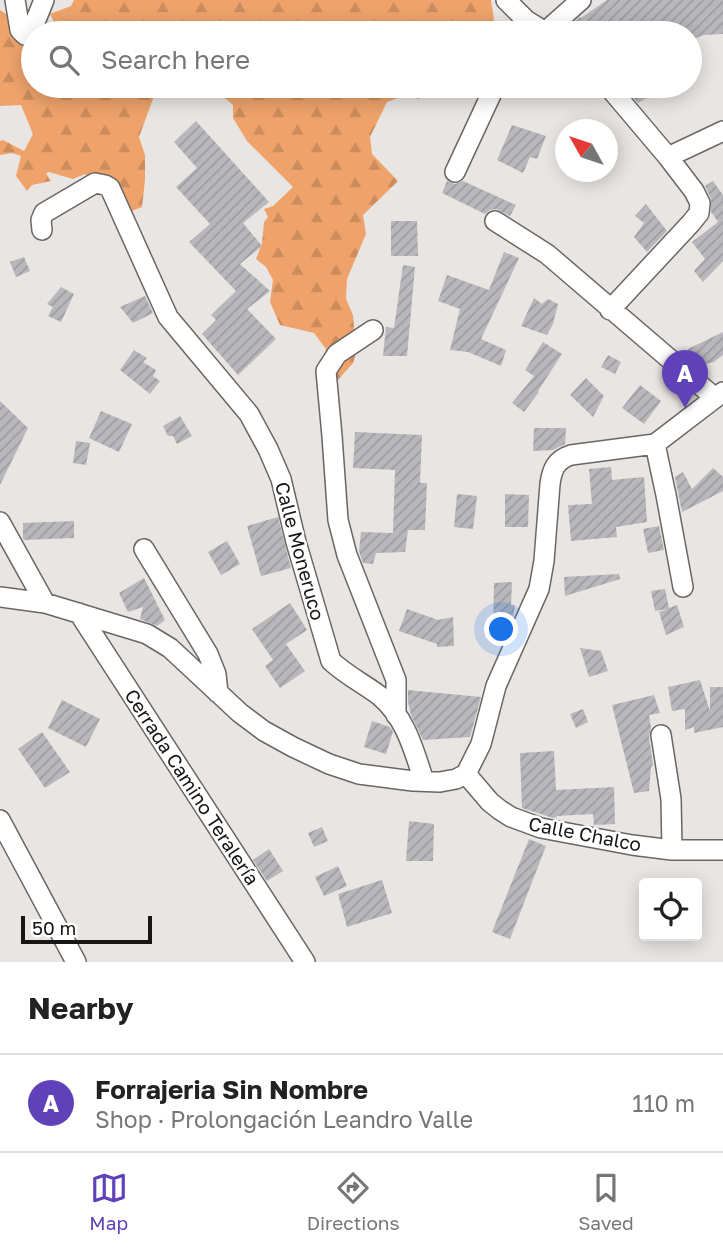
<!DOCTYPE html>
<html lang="en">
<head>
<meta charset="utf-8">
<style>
	:root { --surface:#fff; --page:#f2f2f2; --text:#222; --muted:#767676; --line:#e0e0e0; --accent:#5f41ba }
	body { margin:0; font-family:"Golos Text",sans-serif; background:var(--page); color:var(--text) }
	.controls { position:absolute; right:21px; bottom:21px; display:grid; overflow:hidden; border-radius:7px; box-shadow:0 4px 18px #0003 }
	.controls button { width:63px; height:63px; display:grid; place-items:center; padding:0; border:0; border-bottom:2px solid var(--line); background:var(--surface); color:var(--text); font:35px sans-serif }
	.compass { position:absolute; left:555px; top:119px; width:63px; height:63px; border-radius:50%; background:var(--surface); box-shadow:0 4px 18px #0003; rotate:310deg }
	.scale { position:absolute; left:21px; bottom:18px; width:131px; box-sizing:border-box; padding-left:7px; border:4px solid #171615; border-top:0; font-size:19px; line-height:24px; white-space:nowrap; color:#171615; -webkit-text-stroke:5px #fff; paint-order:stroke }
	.you { position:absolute; left:502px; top:630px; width:24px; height:24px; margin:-18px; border:5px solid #fff; border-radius:50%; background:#1a73e8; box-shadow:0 0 0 10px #1a73e833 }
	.badge { display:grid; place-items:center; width:46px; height:46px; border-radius:50%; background:var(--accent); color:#fff; font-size:23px; font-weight:700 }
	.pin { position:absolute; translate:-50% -58px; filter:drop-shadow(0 2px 4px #0008) }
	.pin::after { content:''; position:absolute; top:37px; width:24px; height:21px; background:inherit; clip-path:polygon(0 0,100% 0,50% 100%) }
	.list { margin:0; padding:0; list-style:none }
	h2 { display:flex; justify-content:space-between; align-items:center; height:91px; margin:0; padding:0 28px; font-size:30px }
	h2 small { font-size:23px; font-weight:400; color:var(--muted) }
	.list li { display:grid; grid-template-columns:46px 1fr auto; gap:21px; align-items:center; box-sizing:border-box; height:98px; padding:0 28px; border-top:2px solid var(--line) }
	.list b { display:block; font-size:26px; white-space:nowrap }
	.list p { margin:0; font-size:23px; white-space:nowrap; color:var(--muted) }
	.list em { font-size:23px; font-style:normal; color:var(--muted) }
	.icon { flex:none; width:38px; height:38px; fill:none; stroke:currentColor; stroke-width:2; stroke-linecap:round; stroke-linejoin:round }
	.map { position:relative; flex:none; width:723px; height:962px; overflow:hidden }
	.search { position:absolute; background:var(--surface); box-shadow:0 4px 18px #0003; left:21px; right:21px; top:21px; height:77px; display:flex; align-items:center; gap:18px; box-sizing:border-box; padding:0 24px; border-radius:38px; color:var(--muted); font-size:26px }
	.sheet { height:189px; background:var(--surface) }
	nav { display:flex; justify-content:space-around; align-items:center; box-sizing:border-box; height:98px; border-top:2px solid var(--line); background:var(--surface); font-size:19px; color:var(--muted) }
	nav a { display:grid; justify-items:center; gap:4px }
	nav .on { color:var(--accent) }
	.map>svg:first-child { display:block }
	.forest { fill:url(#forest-firs) }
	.building { fill:url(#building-hatch) }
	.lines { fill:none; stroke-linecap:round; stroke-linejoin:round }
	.minor-casing { stroke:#6a6664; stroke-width:22 }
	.minor { stroke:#fff; stroke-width:19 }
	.labels { text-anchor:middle; stroke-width:5; stroke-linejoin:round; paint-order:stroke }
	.street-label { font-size:19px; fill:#171615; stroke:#fff }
</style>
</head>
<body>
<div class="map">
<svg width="723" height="962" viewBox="0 0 723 962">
	<defs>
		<pattern id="forest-firs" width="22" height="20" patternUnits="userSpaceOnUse" patternTransform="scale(1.75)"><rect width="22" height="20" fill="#efa36b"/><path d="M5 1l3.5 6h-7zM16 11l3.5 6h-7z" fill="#cc8c5c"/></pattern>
		<pattern id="building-hatch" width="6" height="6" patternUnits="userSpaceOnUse" patternTransform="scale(1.75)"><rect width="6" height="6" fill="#b8b7bb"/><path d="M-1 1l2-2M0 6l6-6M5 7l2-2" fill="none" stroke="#9d9da0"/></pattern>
	</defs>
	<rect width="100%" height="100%" fill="#e9e5e3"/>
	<path class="forest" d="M74 0H491L496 33H33V86H430L419 99 406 95 387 102 370 137 372 154 398 181 363 215 366 234 347 279 346 299 353 315 356 353 353 363 337 381 319 372 326 349 314 333 280 325 270 302 273 280 266 267 256 259 262 243 264 222 268 217 264 209 273 206 293 187 247 141 233 118V105L218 92C197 95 175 93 154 96L139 137 145 155V180L142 207 127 213 85 174 73 179 49 172 46 173 51 181 32 185 27 191 16 176 21 156 12 153 0 155V141L3 140 24 151 33 134 21 105 0 106V10L12 18 27 31 55 24 50 14 71 6Z"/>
	<path class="building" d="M607 0H723V34L704 35 690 40V33H576L570 26 580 17 581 18Z
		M624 86H667L638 103Z
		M196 121 269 202 243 223 262 246 240 264 270 291 247 309 276 339 238 375 202 334 216 320 211 315 236 291 189 242 210 224 176 187 197 168 174 142Z
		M512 125 546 136 537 159 530 157 523 173 497 160Z
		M447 181 455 184 463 181 516 205 510 216 496 209 490 210 485 214 442 193Z
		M713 181 723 195V261L703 282 694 271 705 259 692 242 718 222 711 212V198L705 186Z
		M646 204 667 231 647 252 634 237 644 223 635 216Z
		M391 221H417L418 256H391Z
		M504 252 519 258 481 339 506 350 501 366 468 352 450 350 460 309 438 301 447 275 489 290Z
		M24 257 30 271 16 277 10 262Z
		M403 265 415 267 407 356H383L386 327 394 328Z
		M61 287 74 294 61 322 48 316 53 307 47 304Z
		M145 296 153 313 133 323 120 307Z
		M534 298 542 304 548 299 558 304 553 324 547 335 521 326Z
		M723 332V355L714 362 697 366 691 361 688 349Z
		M543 342 562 354 538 391 539 392 524 412 512 403 534 376 525 370Z
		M134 350 147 358 143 362 156 370 153 376 160 381 150 394 120 370Z
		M608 355 621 362 615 374 601 367Z
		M586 378 604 396 593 417 570 395Z
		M640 385 661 401 644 424 622 408Z
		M0 401 28 428 0 485Z
		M101 411 132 424 119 452 89 438Z
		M180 416 192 436 177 444 173 436H168L163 426Z
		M534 428H566L565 444 553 450 533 451Z
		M355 432 422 435 420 483H427L425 530H408L405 552 376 553 373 564 363 563 359 551 361 532 393 533 395 470 353 468Z
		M76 441 90 443 86 465 73 463Z
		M611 467 612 480 644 477 647 522 616 527 617 537 571 541 568 505 592 504 589 469Z
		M713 468 723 477V491L682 512 675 477 683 472 692 489Z
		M457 494 477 496 473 529 454 527Z
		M505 494 529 495 528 527H505Z
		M278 517 291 568 261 576 247 526Z
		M74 521V538L24 540 23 538V523Z
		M659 526 664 550 648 553 643 529Z
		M227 541 240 564 221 575 208 552Z
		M619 574 620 579 565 596 564 577Z
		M144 578 165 620 157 626 140 619 143 607 128 612 119 593Z
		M512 582 511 605H515L513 618 509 627 493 629 494 583Z
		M665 589 669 608 677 605 684 627 666 635 659 612 667 609 655 611 651 591Z
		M290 603 307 630 286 644 305 671 280 688 265 666 273 660 252 629Z
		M407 609 438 620 453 617 454 646 437 647V644L399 631Z
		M580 648 601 651 608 671 589 677Z
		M700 680 710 711V687H723V727L694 733V727L685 730V709L672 711 668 687Z
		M408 690 481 697 470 737 423 740 411 715 408 702Z
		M654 695 660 713 649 715 651 728 649 737 653 765 651 767 649 791 634 793 612 705Z
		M62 700 100 719 86 747 48 728Z
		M583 709 588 722 576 728 570 714Z
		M372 721 390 727 393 732 386 754 364 747Z
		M42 732 70 772 45 788 18 749Z
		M554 751 556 790 614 787 615 824 594 825 593 814 557 816V817L553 818 522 808 520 753Z
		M409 821 434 824 433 861H406Z
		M322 827 328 841 314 847 308 833Z
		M529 839 546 846 510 939 492 932Z
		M269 849 283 871 267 881 253 860Z
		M338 866 347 886 324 896 315 877Z
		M382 880 392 913 347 927 338 894Z"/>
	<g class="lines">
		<g class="minor-casing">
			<path id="minor" d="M15 0 20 30 25 35 31 32 44 0
				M506 0 526 20 547 33
				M545 32 581 0
				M608 86 668 157 694 191 700 203 699 213 691 223 610 310
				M668 157 723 131
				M455 172 495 86
				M495 221 547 254 714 397
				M42 230 41 220 44 213 95 183 105 185 110 188 168 317 249 414 268 449 281 479 296 542 331 661C346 675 364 684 380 696 406 718 414 751 424 781
				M373 330 337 354 326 371 332 436 338 520 347 555 396 680V715
				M655 444 666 495 683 587
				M0 522 45 603
				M144 549 208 654 216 674 218 693
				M0 597 45 603 147 634 170 648 240 713 264 731 293 747 329 764 359 774 413 781 440 782 456 779 466 774 481 744 496 686 539 589 544 561 550 484C552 469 556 460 571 455L655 444 723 392
				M79 613 305 962
				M661 735 671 799 672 850
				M466 774 490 802 500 810 511 817 541 828 632 845 672 850H723
				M0 820 76 962"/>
		</g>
		<use href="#minor" class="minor"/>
	</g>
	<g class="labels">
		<g class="street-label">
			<text transform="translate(300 551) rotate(75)" y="7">Calle Moneruco</text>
			<text transform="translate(192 787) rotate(57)" y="7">Cerrada Camino Teralería</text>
			<text transform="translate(585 834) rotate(11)" y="7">Calle Chalco</text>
		</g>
	</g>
</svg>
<div class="controls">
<button><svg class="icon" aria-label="locate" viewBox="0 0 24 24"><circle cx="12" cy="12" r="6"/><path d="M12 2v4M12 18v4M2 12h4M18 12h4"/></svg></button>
</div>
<svg class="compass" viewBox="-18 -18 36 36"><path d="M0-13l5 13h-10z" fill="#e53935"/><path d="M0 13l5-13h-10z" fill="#767676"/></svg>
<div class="scale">50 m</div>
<div class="you"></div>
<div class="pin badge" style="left:685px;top:408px">A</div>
<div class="search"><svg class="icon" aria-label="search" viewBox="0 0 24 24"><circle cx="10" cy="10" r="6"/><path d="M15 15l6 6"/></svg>Search here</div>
</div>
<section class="sheet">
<h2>Nearby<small></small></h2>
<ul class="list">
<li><span class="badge">A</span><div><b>Forrajeria Sin Nombre</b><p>Shop · Prolongación Leandro Valle</p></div><em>110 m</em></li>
</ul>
</section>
<nav>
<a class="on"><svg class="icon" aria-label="map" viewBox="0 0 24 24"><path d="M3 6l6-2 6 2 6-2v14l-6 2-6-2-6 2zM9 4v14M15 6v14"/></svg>Map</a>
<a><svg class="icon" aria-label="directions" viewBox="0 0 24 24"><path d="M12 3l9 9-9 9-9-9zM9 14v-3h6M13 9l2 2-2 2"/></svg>Directions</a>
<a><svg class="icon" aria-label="saved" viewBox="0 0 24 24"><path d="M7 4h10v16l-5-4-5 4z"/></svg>Saved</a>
</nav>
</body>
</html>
